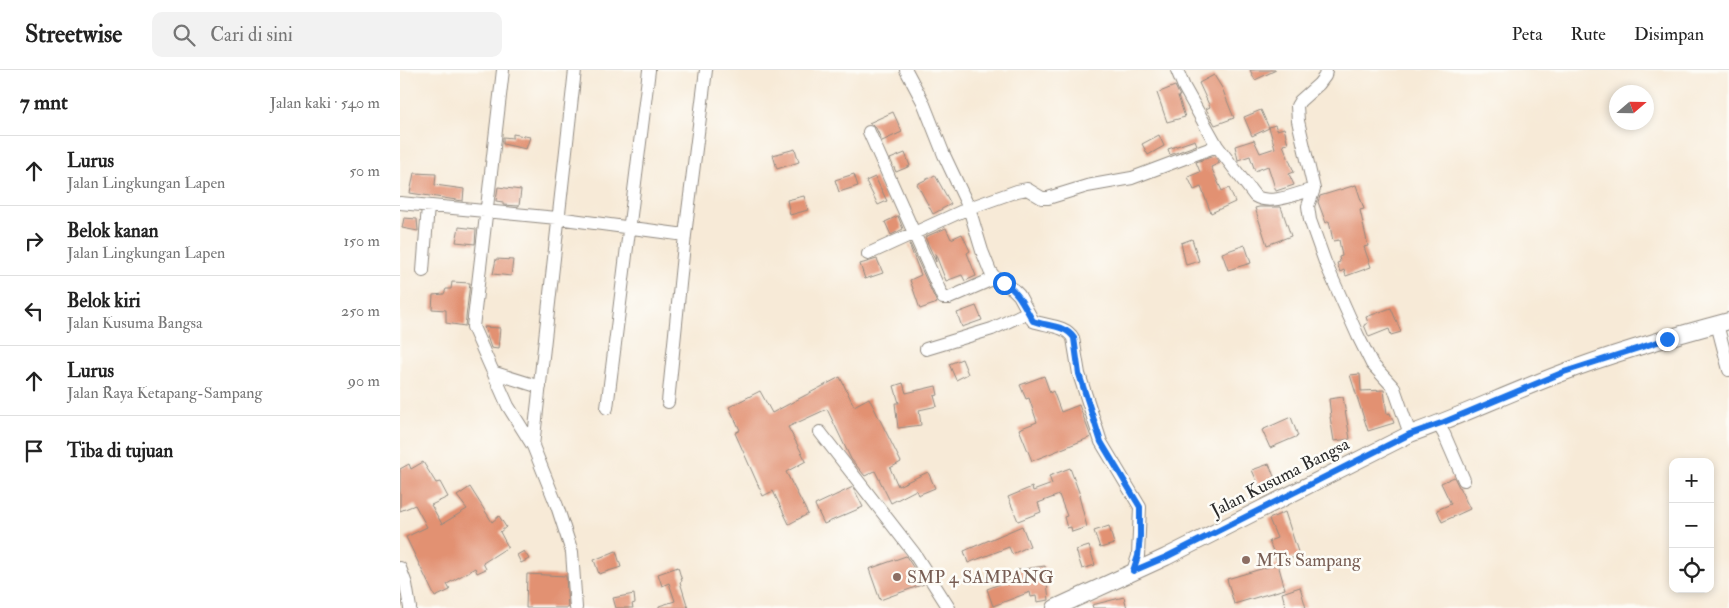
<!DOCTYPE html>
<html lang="id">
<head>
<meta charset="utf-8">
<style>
	:root { --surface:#fff; --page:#f2f2f2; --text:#222; --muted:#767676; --line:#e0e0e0 }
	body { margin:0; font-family:"IM FELL Double Pica",serif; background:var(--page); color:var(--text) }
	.controls { position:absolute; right:15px; bottom:15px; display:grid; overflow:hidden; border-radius:10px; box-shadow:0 2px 8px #0003 }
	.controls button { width:45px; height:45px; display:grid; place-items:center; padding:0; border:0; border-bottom:1px solid var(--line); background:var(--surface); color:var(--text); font:25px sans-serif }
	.compass { position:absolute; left:1209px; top:15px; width:45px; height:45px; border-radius:50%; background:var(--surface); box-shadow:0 2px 8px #0003; rotate:70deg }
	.stop { position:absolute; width:15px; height:15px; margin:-11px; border:4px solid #1a73e8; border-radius:50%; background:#fff }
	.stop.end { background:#1a73e8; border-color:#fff; box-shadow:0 1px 5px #0008 }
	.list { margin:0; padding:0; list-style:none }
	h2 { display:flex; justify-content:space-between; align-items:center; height:65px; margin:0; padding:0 20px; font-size:21px }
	h2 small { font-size:16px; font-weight:400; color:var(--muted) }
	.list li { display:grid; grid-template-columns:32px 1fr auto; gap:15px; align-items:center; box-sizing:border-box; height:70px; padding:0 20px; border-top:1px solid var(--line) }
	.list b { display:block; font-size:19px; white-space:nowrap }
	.list p { margin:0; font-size:16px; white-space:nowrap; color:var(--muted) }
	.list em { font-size:16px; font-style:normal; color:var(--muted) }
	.icon { flex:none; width:28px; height:28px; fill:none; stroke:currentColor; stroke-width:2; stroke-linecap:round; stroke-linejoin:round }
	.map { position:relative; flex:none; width:1329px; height:538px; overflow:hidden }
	header { display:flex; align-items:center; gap:30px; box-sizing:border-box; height:70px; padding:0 25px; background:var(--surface); border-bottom:1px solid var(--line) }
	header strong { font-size:24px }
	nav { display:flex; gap:28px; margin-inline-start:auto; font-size:18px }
	.search { width:350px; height:45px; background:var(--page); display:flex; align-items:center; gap:12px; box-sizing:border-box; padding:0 18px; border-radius:10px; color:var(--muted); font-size:19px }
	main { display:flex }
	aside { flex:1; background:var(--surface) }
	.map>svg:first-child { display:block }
	.building { fill:#e29172 }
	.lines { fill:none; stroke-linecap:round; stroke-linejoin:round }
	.minor-casing { stroke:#918a81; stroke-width:14 }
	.major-casing { stroke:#918a81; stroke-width:18 }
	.minor { stroke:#fff; stroke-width:12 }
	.major { stroke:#fff; stroke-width:16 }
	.route { stroke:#1a73e8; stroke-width:6 }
	.education-dot { fill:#8d6e63; stroke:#fdfcf7; stroke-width:2 }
	.labels { text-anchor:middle; stroke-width:5; stroke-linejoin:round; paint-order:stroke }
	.street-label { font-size:18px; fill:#2b2b2b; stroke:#fdfcf7 }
	.education-label { font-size:18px; fill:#785e54; stroke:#fdfcf7; text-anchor:start }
</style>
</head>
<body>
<header>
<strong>Streetwise</strong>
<div class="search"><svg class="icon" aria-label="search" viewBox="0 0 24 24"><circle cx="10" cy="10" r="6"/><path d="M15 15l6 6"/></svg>Cari di sini</div>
<nav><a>Peta</a><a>Rute</a><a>Disimpan</a></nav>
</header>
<main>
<aside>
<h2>7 mnt<small>Jalan kaki · 540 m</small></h2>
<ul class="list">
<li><svg class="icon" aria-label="ahead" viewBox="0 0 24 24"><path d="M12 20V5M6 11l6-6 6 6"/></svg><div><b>Lurus</b><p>Jalan Lingkungan Lapen</p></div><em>50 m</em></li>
<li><svg class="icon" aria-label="right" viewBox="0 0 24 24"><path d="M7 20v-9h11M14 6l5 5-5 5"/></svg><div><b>Belok kanan</b><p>Jalan Lingkungan Lapen</p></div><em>150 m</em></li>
<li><svg class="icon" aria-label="left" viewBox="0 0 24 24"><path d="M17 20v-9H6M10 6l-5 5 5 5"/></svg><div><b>Belok kiri</b><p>Jalan Kusuma Bangsa</p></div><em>250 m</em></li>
<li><svg class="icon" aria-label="ahead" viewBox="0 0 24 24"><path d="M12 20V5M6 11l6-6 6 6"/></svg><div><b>Lurus</b><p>Jalan Raya Ketapang-Sampang</p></div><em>90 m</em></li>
<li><svg class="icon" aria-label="arrive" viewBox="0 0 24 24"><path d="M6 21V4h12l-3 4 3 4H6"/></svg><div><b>Tiba di tujuan</b></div></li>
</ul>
</aside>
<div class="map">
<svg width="1329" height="538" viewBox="0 0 1329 538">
	<rect width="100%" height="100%" fill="#fdfcf7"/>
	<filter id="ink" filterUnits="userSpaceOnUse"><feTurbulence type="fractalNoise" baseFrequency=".02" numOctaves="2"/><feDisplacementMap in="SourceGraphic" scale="10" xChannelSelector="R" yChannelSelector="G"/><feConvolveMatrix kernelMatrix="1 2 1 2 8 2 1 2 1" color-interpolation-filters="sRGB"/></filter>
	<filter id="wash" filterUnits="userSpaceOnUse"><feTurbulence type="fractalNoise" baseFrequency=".0096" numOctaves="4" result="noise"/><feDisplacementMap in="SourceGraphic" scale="20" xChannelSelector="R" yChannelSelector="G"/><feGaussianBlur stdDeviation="1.12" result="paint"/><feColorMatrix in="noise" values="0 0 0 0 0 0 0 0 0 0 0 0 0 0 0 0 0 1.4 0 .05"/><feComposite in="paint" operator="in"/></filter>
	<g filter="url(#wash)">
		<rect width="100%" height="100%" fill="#f7ead7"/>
		<g id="blocks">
			<path class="building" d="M850 0H876L855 10Z
				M814 5 822 18 834 48 815 55 806 39 810 37 799 13Z
				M775 16 780 26H778L785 47 767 52 757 23Z
				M861 40 869 58 852 66 844 47Z
				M493 42 502 62 482 71 476 58 469 53Z
				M875 55 877 60 884 58 888 74 883 75 894 102 889 104 894 115 876 121 868 96 855 101 850 86 838 90 835 76 854 70 860 83 875 78 869 57Z
				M113 64 130 67 126 79 103 74V67L113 68Z
				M759 65 764 76 748 85 742 74Z
				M795 70 797 75 770 85 768 79Z
				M395 79 399 92 377 99 373 85Z
				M505 83 510 96 496 102 490 89Z
				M814 86 820 93 811 97 822 121 829 118 835 132 811 143 801 117 794 120 788 107 800 102 796 92Z
				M14 103 36 104 35 115 64 119 63 131 10 123Z
				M454 104 458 116 439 122 435 110Z
				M535 105 551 134 533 144 517 114Z
				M475 107 487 131 478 135 466 111Z
				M956 115 964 139 960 140 968 176 964 177 971 197 946 206 944 200 940 202 937 193 940 192 939 187 942 186 939 170 933 171 929 151 926 153 918 132 920 126Z
				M98 117 121 120 119 136 103 135V132L96 131Z
				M404 126 408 140 390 145 387 130Z
				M859 137H881L891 166 867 175 855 138Z
				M498 146 503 159 491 165 485 152Z
				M4 148 17 149 18 161 2 158Z
				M59 157 76 159 75 174 56 172Z
				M546 158 551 169 562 164 570 181 567 183 576 206 565 211 562 205 546 211 535 183 536 192 525 167Z
				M792 169 799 191 786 195 781 173Z
				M509 174H510L537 233 520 239 510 210 521 205Z
				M845 175 851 193 828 200 822 183Z
				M96 189 113 190 111 206 93 204Z
				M477 189 483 203 465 209 460 194Z
				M52 212 70 213 65 256 46 253V240L32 239 33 225 44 224 46 219H51Z
				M576 236 582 250 562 257 557 243Z
				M991 238 1001 262 991 265 989 259 969 267 964 255 968 253 966 247Z
				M84 257 100 258 98 279 91 278Z
				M562 289 568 304 556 310 549 294Z
				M960 304 961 321 984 320 987 344 990 343 994 353 968 361 950 305Z
				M644 306 650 323 653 321 661 342 679 335 691 367 632 391 619 359 637 352 629 328 626 329 620 315Z
				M440 307 454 336 469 328 501 392 490 398 498 416 528 402 535 418 518 425 516 420 491 433 475 401 465 406 451 389 427 339 388 357 406 391 386 402 408 444 389 454 373 421 363 426 335 363 340 360 329 337 360 321 372 343Z
				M503 313 506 323 536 316 538 325 534 326 537 336 519 340 521 355 498 358 495 333H499L494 316Z
				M943 327 950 369 934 371 930 347H931L929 329Z
				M891 347 898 366 870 378 862 360Z
				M23 392 36 413 40 412 48 427 31 435 42 454 67 439 57 426 70 417 92 452 99 446 106 457 100 462 108 477 83 493 86 499 77 503 75 498 47 514 50 520 35 527 6 467 27 457 15 435 0 441V399L9 394 11 399Z
				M869 394 875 409 859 416 852 400Z
				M670 398 680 425 679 426 687 457 672 462 671 457 667 458 664 447 667 446 659 425 638 433 641 442 618 451 608 427 632 417 633 421 652 414 649 406Z
				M1054 407 1070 439 1042 452 1037 440 1051 434 1041 413Z
				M453 417 463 437 424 454 415 435Z
				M885 442 899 485 878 494 869 471 877 468 869 449Z
				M622 456 630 476 612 484 609 477 568 493 564 481Z
				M709 456 714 474 700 478 694 461Z
				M689 476 695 495 682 499 676 480Z
				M124 481 129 489 121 493 117 485Z
				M216 481 221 497 199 504 194 490Z
				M506 486 524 514 480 530 469 499Z
				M878 494 885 519 834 534 827 509Z
				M645 496 649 530 637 532 636 526 631 527 630 522 593 536 587 519 618 507 617 500Z
				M278 497 282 511 280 512 288 538H259V536L275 531 269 513 262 516 258 504Z
				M127 504 166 506 168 538H126Z
				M900 517 906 538H886L882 523Z
				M234 524 235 533 232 534 233 538H216L213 528Z
				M724 527 727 538H693L692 535Z"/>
		</g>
	</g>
	<g filter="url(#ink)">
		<use href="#blocks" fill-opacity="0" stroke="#918a81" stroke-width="1"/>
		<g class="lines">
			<g class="minor-casing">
				<path id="minor" d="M103 0 73 257 108 336 133 376 157 436 172 482 176 538
					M506 0 523 32 544 85 569 138 582 181 590 201 595 208 613 219 619 225 633 251C646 256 666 255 673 268L679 304 701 372 740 437 738 486 733 501
					M777 0 784 17 817 76 855 126C871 136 898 123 914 119
					M926 0 925 6 919 14 900 31 897 36 898 51 914 119 908 136 910 150 925 192 958 266 972 294 994 318 1010 364
					M469 62 543 228H549L595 208
					M0 133 157 148 285 165
					M468 184 569 138 617 121 627 119 642 128H648L687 116 732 108 817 76
					M23 201 28 136
					M1317 254 1329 300
					M526 279 592 259 628 242
					M95 303 140 317
					M268 332 285 165 306 0
					M207 338 249 0
					M1038 354 1044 364 1064 410
					M420 362 514 483 549 538
					M133 376 175 0
					M0 498 6 514 10 538"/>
			</g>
			<g class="major-casing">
				<path id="major" d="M655 538 766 487 1010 364C1061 346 1111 322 1162 303 1216 282 1273 266 1329 251"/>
			</g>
			<use href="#minor" class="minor"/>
			<use href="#major" class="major"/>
		</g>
	</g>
	<g class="lines" filter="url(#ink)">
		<path class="route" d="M604 213C619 222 624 236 633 251 646 256 666 255 674 268L679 304 701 372 740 437V466L738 486 733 501 766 487 1010 364 1044 352 1164 302 1267 269"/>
	</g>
	<g class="education-dot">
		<circle cx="846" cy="490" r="5"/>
		<circle cx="497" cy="507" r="5"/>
	</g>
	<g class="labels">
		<g class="street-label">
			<text transform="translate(880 407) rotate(-27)" y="6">Jalan Kusuma Bangsa</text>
		</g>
		<g class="education-label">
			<text x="856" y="496">MTs Sampang</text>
			<text x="507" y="513">SMP 4 SAMPANG</text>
		</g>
	</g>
</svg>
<div class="controls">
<button>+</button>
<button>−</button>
<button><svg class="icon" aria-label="locate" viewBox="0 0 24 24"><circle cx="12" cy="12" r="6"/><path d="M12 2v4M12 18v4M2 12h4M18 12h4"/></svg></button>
</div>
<svg class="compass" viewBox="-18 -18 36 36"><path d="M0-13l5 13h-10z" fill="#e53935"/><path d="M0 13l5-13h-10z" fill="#767676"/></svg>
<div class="stop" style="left:604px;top:213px"></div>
<div class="stop end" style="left:1267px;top:269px"></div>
</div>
</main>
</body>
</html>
